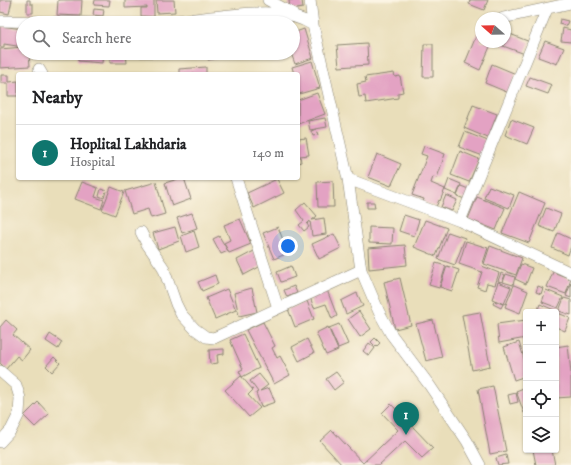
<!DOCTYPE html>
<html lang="en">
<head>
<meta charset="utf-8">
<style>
	:root { --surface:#fff; --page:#f2f2f2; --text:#202124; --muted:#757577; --line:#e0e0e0; --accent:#0f766e }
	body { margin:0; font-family:"IM FELL DW Pica",serif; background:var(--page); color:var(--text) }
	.controls { position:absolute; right:12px; bottom:12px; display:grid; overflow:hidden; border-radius:4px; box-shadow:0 1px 3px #0004 }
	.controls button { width:36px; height:36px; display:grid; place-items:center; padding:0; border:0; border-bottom:1px solid var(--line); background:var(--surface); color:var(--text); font:20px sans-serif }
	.compass { position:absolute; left:475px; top:12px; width:36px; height:36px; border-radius:50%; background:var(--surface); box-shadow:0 1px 3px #0004; rotate:290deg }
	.you { position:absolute; left:288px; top:246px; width:14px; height:14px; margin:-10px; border:3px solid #fff; border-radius:50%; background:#1a73e8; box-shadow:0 0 0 6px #1a73e833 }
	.badge { display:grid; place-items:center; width:26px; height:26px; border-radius:50%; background:var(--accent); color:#fff; font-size:13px; font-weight:700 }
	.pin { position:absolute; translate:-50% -33px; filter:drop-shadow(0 1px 2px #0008) }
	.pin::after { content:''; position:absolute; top:21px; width:14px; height:12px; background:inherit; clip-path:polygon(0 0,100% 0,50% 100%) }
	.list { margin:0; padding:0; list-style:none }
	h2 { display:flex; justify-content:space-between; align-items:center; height:52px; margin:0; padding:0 16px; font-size:17px }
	h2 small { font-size:13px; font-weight:400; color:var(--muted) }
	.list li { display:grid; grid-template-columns:26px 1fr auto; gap:12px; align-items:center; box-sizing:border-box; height:56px; padding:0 16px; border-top:1px solid var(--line) }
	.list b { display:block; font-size:15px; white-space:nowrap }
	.list p { margin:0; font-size:13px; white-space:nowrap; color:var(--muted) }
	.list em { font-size:13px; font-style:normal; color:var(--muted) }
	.icon { flex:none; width:22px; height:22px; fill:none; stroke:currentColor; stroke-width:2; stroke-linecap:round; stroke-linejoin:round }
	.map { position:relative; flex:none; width:571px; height:465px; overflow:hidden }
	.search { position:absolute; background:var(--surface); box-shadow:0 1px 3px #0004; left:16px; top:16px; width:284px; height:44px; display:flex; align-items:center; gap:10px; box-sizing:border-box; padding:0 14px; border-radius:22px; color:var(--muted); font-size:15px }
	.panel { position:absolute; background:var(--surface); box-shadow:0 1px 3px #0004; left:16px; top:72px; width:284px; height:108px; border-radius:4px }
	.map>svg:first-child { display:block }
	.building { fill:#e3a2c3 }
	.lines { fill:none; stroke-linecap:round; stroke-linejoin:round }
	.minor-casing { stroke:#8a8472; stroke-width:12 }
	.minor { stroke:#fff; stroke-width:11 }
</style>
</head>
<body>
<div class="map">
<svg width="571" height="465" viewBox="0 0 571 465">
	<rect width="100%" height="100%" fill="#fcf5e5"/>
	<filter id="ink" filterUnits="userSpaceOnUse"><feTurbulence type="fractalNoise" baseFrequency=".025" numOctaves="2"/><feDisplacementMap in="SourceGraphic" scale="8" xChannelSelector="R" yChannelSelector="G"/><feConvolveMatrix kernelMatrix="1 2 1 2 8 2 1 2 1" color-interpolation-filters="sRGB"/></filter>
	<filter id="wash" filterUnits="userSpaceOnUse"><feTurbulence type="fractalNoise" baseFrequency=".012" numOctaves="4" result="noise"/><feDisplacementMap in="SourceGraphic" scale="16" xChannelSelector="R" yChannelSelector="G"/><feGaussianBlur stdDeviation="0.9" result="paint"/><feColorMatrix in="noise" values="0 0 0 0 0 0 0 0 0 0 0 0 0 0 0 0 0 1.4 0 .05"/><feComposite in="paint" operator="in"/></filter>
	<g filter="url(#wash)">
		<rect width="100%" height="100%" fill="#e9deba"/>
		<g id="blocks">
			<path class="building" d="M0 0H12L9 14 0 12Z
				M27 0H30V4H33V13H27Z
				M58 0H82L81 16 57 15Z
				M95 0H110L109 6 94 5Z
				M125 0H154V17L141 16V8H147V7L125 8Z
				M156 0H174L175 12 157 13Z
				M289 0H302L303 8 290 10Z
				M470 0H488L484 10 469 4Z
				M94 9 104 10 103 16 93 15Z
				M560 19 568 21 566 26 559 24Z
				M0 26 23 29V47L4 44V47H0Z
				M563 28 571 30V42L561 41Z
				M304 29 313 58 295 64 291 53H293V33Z
				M479 29 481 30V42H492L480 70 465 63Z
				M505 32 530 42 525 54 503 46 505 42Z
				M545 41 564 48 557 64 538 57Z
				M367 43 368 65 339 67 337 45Z
				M424 44H433V77H423Z
				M23 47V53H29L30 66 0 68V49Z
				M78 53H103L102 63 78 61Z
				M110 53H126L127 63H110Z
				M140 53H168V57H140Z
				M207 53H229V56L208 60Z
				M312 61 320 88 299 94 298 74H294L292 67Z
				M492 64 516 74 509 93 485 83Z
				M206 67V74H179V69Z
				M394 73 395 77 400 76 403 92 398 93V98L366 103 365 96 359 97 357 84 366 82 365 77Z
				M1 75H9V82L18 81V96H8V83H1Z
				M530 77 552 85 548 94 526 86Z
				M317 93 325 114 298 124V100Z
				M473 105 497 114 488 138 464 128Z
				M325 118 327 127 310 130 308 121Z
				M511 119 534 128 527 144 505 135Z
				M316 129 318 135 313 136 311 131Z
				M465 132 488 141 483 156 459 147Z
				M306 138 309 155 300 156 301 162 298 163V139Z
				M424 146 445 154 437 178 433 177 431 183 445 189 440 201 439 200 436 207 423 202 424 199 412 195 427 156 421 154Z
				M460 151 479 159 469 182 451 175Z
				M377 154 401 164 391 186 368 177Z
				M181 178H184L191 199 172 206 165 183Z
				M277 179 284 193 254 208 247 193Z
				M449 179 461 184 457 195 445 190Z
				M333 181 334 207H318L317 182Z
				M82 182 98 188 95 197 104 200 101 209 75 199Z
				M156 182 165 214 151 218 148 209 132 214 125 191Z
				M461 186 471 190 467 200 457 196Z
				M489 186 514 195 509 208 484 198Z
				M111 187 124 192 115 215 102 210Z
				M101 189 106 191 104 198 99 196Z
				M519 192 545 203 529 243 502 233Z
				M446 195 457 200 452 211 441 207Z
				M477 197 505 208 496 230 468 219Z
				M305 202 317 216 312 220 324 218 326 234 312 236 310 221 307 224 309 227 304 231 299 225 304 221 296 210Z
				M367 202H374L375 208H367Z
				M546 208 561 214 554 232 539 226Z
				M192 213 197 228 182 233 177 218Z
				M404 215 419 220 414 236 399 231Z
				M240 219 251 244 229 253 224 243 230 240 224 225Z
				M425 220 447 228 436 256 414 247Z
				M175 227 179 241 158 249 153 233Z
				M278 227 288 253 274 259 263 233Z
				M369 227 393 228 392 244 369 243Z
				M194 231 199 247 186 252 181 236Z
				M448 232 465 238 455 265 438 259Z
				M558 233 571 239V246L568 255 552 248Z
				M334 234 341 248 319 259 312 244Z
				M219 236 228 251 221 254 213 239Z
				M466 241 488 248 482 266 499 273 495 285 487 283 485 290 477 287 482 272 459 264Z
				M405 245 407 265 369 269 368 248Z
				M490 246 522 258 516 275 484 264Z
				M254 251 261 266 244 275 237 260Z
				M436 263 446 266 439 288 429 285Z
				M521 264 532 268 526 284 515 279Z
				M291 266 295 277 281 282 277 272Z
				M447 266 459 270 452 291 440 287Z
				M553 272 571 279 566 294 547 287Z
				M501 273 505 275 502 282 498 281Z
				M506 274 515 277 513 285 503 282Z
				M215 275 218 284 202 291 198 282Z
				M400 278 411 325 395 329 384 282Z
				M498 282 511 287 504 304 492 299Z
				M571 283V298L566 296Z
				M514 285 528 291 520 313 505 307Z
				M294 286 297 293 287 297 284 290Z
				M538 286 543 288 541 294 536 292Z
				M252 288 257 312 239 316 234 293Z
				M227 289 236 310 215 319 206 298Z
				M327 290 337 316 332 319 326 304 314 308 310 297Z
				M546 290 563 297 558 308 542 302Z
				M357 293 363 306 346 314 341 301Z
				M564 298 571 300V315L559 311Z
				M307 301 314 319 295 327 288 309Z
				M494 301 503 304 501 308 493 304Z
				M540 304 559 312H537Z
				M359 311 371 329 360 337 348 319Z
				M480 312 490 366 472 370 462 315Z
				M558 313 570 318 565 331 556 327V319Z
				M6 320 17 330 13 335 30 350 22 360 17 356 6 369 0 363V327Z
				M433 320 442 357 426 361 416 324Z
				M526 320V338L499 343 497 324Z
				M263 322 275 346 272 348 277 358 280 356 290 375 274 384 246 330Z
				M339 324 348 344 338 348 329 328Z
				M328 327 338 350 326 355 316 333Z
				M50 334 62 342 58 349 46 341Z
				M243 334 259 368 242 377 239 371 243 369 230 340Z
				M375 338 380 343 376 347 371 342Z
				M307 339 314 353 299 361 292 347Z
				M519 342 526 365V376L514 380 504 347Z
				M369 343 375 348 369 356 363 351Z
				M568 345 571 373V397L556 398V347Z
				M224 349V354L217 355 218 363 210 364 209 350Z
				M54 357 60 363 52 372 46 366Z
				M336 372 344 382 334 390 326 379Z
				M259 374 268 385 260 391 269 388 275 402 261 407 256 393 258 392 250 381Z
				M241 376 253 390 248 395 260 408 249 417 225 390Z
				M493 386 506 451 490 454 478 389Z
				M526 387V413H524L516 391Z
				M516 393 518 402 510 404 508 395Z
				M38 402 49 414 35 427 24 416Z
				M391 404 433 448 422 458 405 441 379 465H342L320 441 332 430 363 463 398 430 382 413Z
				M533 450H552L555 465H536Z
				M506 455 508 464 498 465 496 458Z"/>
		</g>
	</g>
	<g filter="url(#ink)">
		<use href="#blocks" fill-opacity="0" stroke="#8a8472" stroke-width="1"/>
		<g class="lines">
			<g class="minor-casing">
				<path id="minor" d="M268 0 292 13
					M310 0 313 25 348 179 361 270 379 312 391 334 430 386 467 441 480 465
					M503 18 571 3
					M0 21 99 23
					M153 23C173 21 192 20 211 17 244 14 283 6 313 25
					M39 69 42 74
					M236 178 278 308
					M348 179 460 221 571 273
					M460 221 547 9
					M141 232 147 244 163 267 176 304 181 314 195 329 206 337 214 338 361 270
					M0 371 16 385 20 398 19 414 11 430 0 442"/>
			</g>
			<use href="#minor" class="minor"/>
		</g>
	</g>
</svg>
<div class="controls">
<button>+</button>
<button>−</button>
<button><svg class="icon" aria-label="locate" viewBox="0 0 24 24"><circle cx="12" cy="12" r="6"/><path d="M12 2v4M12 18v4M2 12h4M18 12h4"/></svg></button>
<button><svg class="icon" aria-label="layers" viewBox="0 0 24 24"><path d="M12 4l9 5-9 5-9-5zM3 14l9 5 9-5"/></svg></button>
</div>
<svg class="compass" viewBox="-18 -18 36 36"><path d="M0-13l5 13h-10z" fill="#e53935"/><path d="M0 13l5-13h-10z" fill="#757577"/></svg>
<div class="you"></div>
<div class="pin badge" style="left:406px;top:435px">1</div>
<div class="search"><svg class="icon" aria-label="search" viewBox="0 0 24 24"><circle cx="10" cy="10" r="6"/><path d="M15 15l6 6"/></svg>Search here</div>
<section class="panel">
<h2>Nearby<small></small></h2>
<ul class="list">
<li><span class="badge">1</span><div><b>Hoplital Lakhdaria</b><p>Hospital</p></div><em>140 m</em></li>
</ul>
</section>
</div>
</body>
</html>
